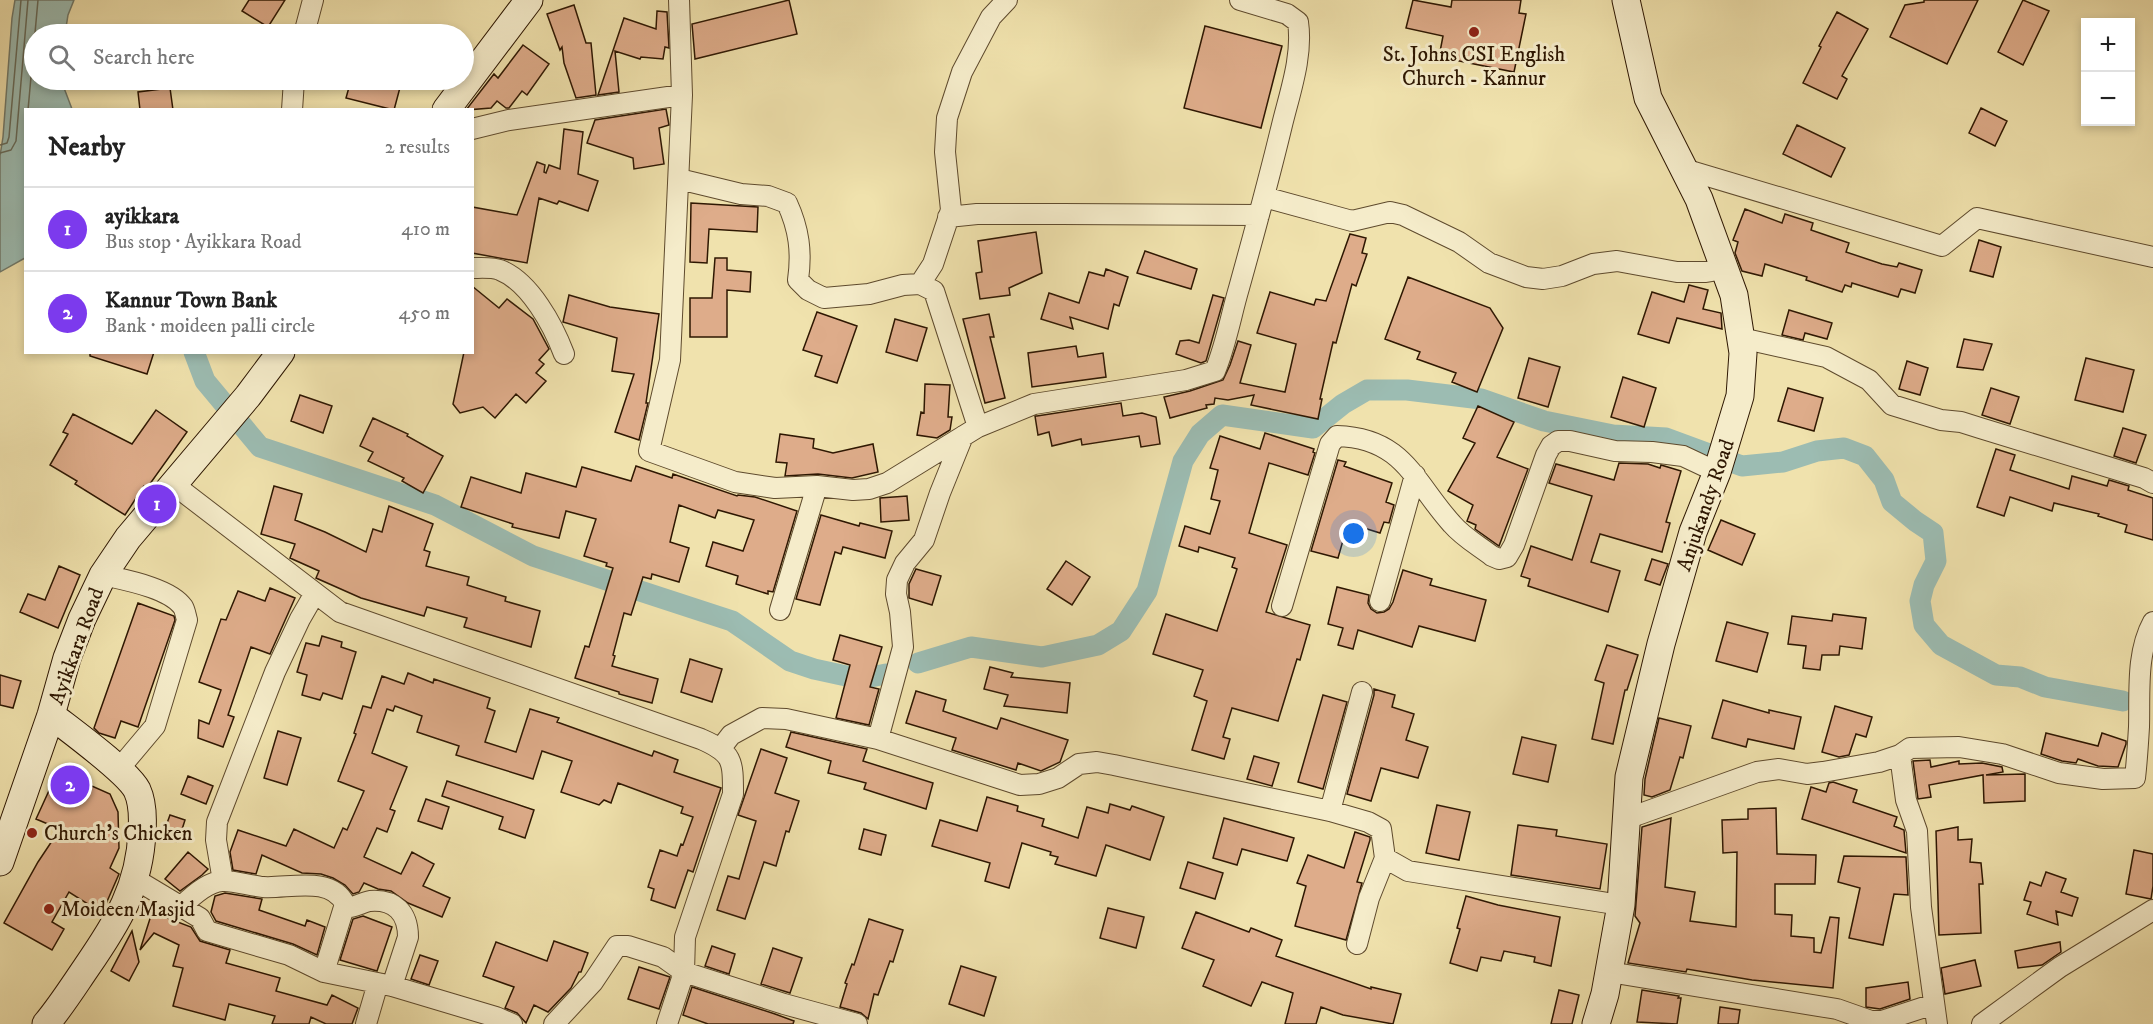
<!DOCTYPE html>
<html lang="en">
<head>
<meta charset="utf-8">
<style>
	:root { --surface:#fff; --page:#f2f2f2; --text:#222; --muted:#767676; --line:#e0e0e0; --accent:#7c3aed }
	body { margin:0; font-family:"IM FELL DW Pica",serif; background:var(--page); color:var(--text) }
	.controls { position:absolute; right:18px; top:18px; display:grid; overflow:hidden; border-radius:0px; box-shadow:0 3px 9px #0003 }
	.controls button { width:54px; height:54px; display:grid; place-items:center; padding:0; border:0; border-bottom:2px solid var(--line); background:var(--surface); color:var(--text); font:30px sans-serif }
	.you { position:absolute; left:1354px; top:534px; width:21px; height:21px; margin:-15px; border:4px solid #fff; border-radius:50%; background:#1a73e8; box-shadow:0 0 0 9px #1a73e833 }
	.badge { display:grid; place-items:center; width:39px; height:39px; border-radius:50%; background:var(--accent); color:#fff; font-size:20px; font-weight:700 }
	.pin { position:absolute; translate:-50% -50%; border:3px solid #fff; box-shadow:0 2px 6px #0006 }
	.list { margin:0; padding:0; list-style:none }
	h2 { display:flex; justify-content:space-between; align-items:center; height:78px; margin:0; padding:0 24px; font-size:26px }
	h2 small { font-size:20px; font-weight:400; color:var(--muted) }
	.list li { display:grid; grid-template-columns:39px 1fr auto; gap:18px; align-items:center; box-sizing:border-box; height:84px; padding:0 24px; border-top:2px solid var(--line) }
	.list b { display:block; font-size:22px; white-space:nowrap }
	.list p { margin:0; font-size:20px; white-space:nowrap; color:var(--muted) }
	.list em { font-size:20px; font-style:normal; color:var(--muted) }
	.icon { flex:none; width:33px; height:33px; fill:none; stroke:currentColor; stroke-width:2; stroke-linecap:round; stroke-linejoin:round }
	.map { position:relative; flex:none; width:2153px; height:1024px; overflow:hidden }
	.search { position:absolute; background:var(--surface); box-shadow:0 3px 9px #0003; left:24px; top:24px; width:450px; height:66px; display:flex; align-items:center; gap:15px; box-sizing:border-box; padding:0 21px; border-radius:33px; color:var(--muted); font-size:22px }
	.panel { position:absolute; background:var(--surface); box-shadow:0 3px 9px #0003; left:24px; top:108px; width:450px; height:246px; border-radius:0px }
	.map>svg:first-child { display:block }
	.water { fill:#9cbcb2; stroke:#707a6c; stroke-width:1.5 }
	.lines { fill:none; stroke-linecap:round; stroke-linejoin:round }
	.shore { stroke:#656a5a; stroke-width:1.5 }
	.canal { stroke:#9cbcb2; stroke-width:21 }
	.building { fill:#deac8a; stroke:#2e1702; stroke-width:1.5 }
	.street-casing { stroke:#5e4a2d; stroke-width:22 }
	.secondary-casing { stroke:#2e1702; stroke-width:29 }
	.street { stroke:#f5ecca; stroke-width:20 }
	.secondary { stroke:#f5ecca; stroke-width:27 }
	.poi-dot { fill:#8f2418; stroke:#f5ecca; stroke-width:2 }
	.labels { text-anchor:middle; stroke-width:6; stroke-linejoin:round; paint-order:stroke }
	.poi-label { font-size:21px; fill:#2e1702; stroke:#f5ecca; text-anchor:start }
	.street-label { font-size:21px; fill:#2e1702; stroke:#f5ecca }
</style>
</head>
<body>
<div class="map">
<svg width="2153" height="1024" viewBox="0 0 2153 1024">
	<rect width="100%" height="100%" fill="#f0e2ad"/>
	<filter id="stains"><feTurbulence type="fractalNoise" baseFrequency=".00333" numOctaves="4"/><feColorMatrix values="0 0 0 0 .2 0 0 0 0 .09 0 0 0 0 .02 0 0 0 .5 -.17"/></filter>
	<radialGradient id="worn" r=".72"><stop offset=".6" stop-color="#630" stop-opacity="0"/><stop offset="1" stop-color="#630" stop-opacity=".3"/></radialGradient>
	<path class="water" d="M15 0H74L68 15 65 34H34V80H61L72 109 26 110 25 258 0 272V156L3 137 12 18Z"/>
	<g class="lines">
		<path class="shore" d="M28 110 38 0
			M0 145 7 143 9 137 21 0
			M0 153 11 150 16 141 28 0"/>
		<path class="canal" d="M194 352 205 381 260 447 435 505 533 556 732 621 790 661 814 669 860 679 886 674
			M918 663 971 647 1042 657 1098 645 1121 631 1147 591 1183 461 1200 434 1222 415 1313 428 1343 404 1367 390H1407L1481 399 1544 421 1613 435 1666 438 1742 466 1783 462 1817 451 1844 448 1865 456 1884 480 1892 502 1915 521 1933 533 1936 561 1924 585 1920 601 1924 625 1941 645 1996 675 2020 677 2045 687 2123 701"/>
	</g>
	<path class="building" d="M249 0H285L268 27 242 11Z
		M789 0 797 34 695 59 692 24Z
		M1413 0 1451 7 1452 0H1521L1519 13 1526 14 1514 72 1439 57 1443 36 1406 28Z
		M1924 0H1978L1947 64 1890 37 1905 5 1924 2Z
		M2023 0 2049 11 2023 65 1998 52Z
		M574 5 586 43H591L596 95 576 98 564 63 562 47 560 50 547 14Z
		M657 11 667 12 669 48 665 47 663 59 641 57 640 59 615 51 619 92 598 95 624 18 656 29Z
		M1837 12 1868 29 1842 76 1847 79 1837 99 1803 83 1821 47 1819 46Z
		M1205 26 1282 46 1261 128 1184 108Z
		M523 45 549 64 527 95 522 91 509 108H506L497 101 491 108 466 110 494 74 498 78Z
		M351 80H402L394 110 346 98Z
		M170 88 173 110H140L138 92Z
		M1981 108 2007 121 1995 146 1969 133Z
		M666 109 669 125 659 128 664 164 634 169 633 158 587 143 595 120Z
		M1797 125 1845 148 1831 177 1783 154Z
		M564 129 583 132 578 174 598 181 588 211 559 201 557 204 539 198 527 263 472 253V207L517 215 537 162 545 165 544 172 546 173 549 165 560 169Z
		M691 203 758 207 757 232 709 229 707 263 690 262Z
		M1745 209 1782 223 1785 214 1813 223 1811 230 1849 243 1846 252 1882 264 1897 267 1899 263 1922 270 1915 293 1901 289 1898 297 1852 283 1851 287 1845 285 1842 292 1806 280 1807 277 1765 264 1762 276 1742 271 1735 253 1738 242 1733 240Z
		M1036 232 1042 273 1009 288 1010 295 980 299 976 273 982 272 978 241Z
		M1350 234 1366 238 1362 253 1367 254 1356 286 1352 284 1336 343 1333 342 1320 399H1322L1318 419 1251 405 1254 395 1228 400 1215 398 1214 404 1206 405 1207 408 1170 418 1164 397 1190 391 1223 380 1230 365 1238 341 1251 345 1240 383 1285 392 1296 344 1257 333 1270 292 1314 305 1316 299 1326 301Z
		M1979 240 2001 247 1993 277 1970 271Z
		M1145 251 1197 269 1191 289 1137 273Z
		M715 258H727V270L751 272 750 292 727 290V337H690V298H712Z
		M1106 269 1128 277 1119 306 1114 304 1108 329 1070 317 1073 329 1041 319 1049 293 1079 303 1089 272 1104 276Z
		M1408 277 1490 308 1503 328 1477 392 1452 382 1456 373 1417 359 1420 352 1385 339Z
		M1689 285 1708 290 1703 309 1721 313 1722 329 1677 318 1669 343 1638 334 1652 292 1684 302Z
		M472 286 499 308 507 299 533 319 549 349 539 360 544 364 536 373 546 381 526 403 516 394 495 418 483 407 460 413 453 404 464 352H472Z
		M569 295 610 307 659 314 646 403H648L639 440 615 432 634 374 612 371 617 338 563 322Z
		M1213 295 1224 298 1206 361 1201 363 1176 354 1180 341 1189 340 1199 343Z
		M1789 310 1832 323 1827 339 1805 333 1803 340 1782 335Z
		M817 312 857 326 837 383 815 376 822 356 803 350Z
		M989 314 994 337H990L1005 398 985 403 963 319Z
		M895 319 927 328 917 361 886 352Z
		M1964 339 1992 344 1983 370 1957 367Z
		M1076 346 1078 357 1103 353 1106 377 1032 387 1028 353Z
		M90 352H154L147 374 90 356Z
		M1529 358 1560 367 1548 407 1518 398Z
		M2086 358 2134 370 2123 412 2075 400Z
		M1907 361 1928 368 1920 395 1899 389Z
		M1623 377 1656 388 1644 427 1611 417Z
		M925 384 950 385 948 417H952L950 430 937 438 917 435 921 412 924 413Z
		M1788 388 1823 398 1814 431 1778 421Z
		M1991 388 2019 397 2010 424 1982 415Z
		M300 395 332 406 323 433 291 421Z
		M1121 403 1123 416 1142 413 1156 417 1160 444 1141 447 1139 436 1082 445 1081 439 1052 446 1049 432 1038 435 1035 416H1037Z
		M1478 406 1514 422 1497 457 1528 469 1499 546 1475 529 1476 525 1467 521 1473 505 1448 491 1475 443 1463 438Z
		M156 410 187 432 147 488 144 486 125 515 75 484 77 481 50 465 68 434 63 432 73 414 132 444Z
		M373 418 408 434 407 436 443 456 423 493 402 481 404 478 368 461 373 452 360 446Z
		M2123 428 2146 435 2136 463 2114 456Z
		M1265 433 1314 449 1313 452 1315 453 1308 475 1269 463 1249 533 1287 545 1266 612 1310 625 1300 660 1297 659 1278 721 1232 708 1223 737 1230 739 1224 759 1192 750 1207 701 1194 696 1203 670 1153 654 1166 614 1217 631 1237 569 1232 567 1235 558 1199 547 1198 552 1179 546 1185 526 1210 534 1220 501 1211 499 1218 470 1210 468 1220 436 1260 449Z
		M780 434 814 439 813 448 833 453 873 444 878 472 852 478 818 474 785 476 787 463 776 462Z
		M1996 449 2015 455 2010 470 2069 489 2072 476 2107 486 2109 480 2129 486 2128 490 2153 498V540L2125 532 2127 525 2098 516 2099 514 2054 503 2052 511 2010 497 2004 516 1977 507Z
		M1338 460 1346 462 1344 466 1392 483 1386 502 1394 505 1389 523 1384 522 1380 533 1348 523 1338 558 1311 551Z
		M1619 463 1648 464 1660 468 1661 465 1681 471 1666 522 1670 523 1662 552 1600 534 1591 562 1620 571 1608 612 1528 586 1530 579 1521 576 1531 546 1572 560 1592 496 1549 483 1556 464 1614 480Z
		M636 466 672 478 673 474 737 496 738 495 755 497 797 511 773 592 768 591V594L736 584 738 576 706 566 713 542 743 551 754 520 718 510 715 518 679 505 670 542 689 548 679 582 652 574 651 579 643 577 631 615 624 613 613 655 615 656 612 666 658 679 652 703 619 694V692L575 678 585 646 589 647 613 568 606 566 607 563 584 556 596 519 566 511 559 538 512 527 513 524 461 507 471 477 521 493 526 473 576 487 582 467 631 481Z
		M274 486 302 494 295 520 325 532 366 552 373 529 382 532 389 506 433 524 424 550 430 552 426 566 469 577 467 585 506 597 505 601 540 611 531 647 464 627 467 618 427 607 424 616 361 598 316 578 319 571 290 558 295 544 261 534Z
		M907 496 909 520 881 522 880 498Z
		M821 515 859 526 860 523 892 531 885 558 843 547 841 554 835 552 820 605 796 599Z
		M1721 520 1755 534 1742 565 1708 550Z
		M1652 559 1668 564 1660 585 1645 580Z
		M1066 561 1090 577 1072 605 1047 589Z
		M59 566 80 575 58 628 20 612 28 594 45 600Z
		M916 569 941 576 932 605 909 598V584Z
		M1403 570 1432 579 1430 585 1486 600 1475 641 1419 626 1412 647 1358 630 1353 649 1338 645 1343 628 1328 624 1337 587 1369 595 1368 603 1371 609 1377 613 1384 612 1389 609 1393 602Z
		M270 588 295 598 270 654 251 647 228 715 234 717 223 747 198 738 199 720 209 724 221 690 199 682 221 619 226 620 238 591 265 601Z
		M138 603 174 616 175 620 138 727 121 721 115 738 99 733 94 728Z
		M1833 614 1866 618 1862 649 1840 646 1839 655H1822L1820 670 1803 668 1806 646 1788 644 1792 616 1832 621Z
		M1727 622 1768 633 1757 672 1716 661Z
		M840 635 882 647 870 687 879 689 869 725 836 718 850 665 833 660Z
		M322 636 342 642 341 647 356 652 342 699 323 693 320 700 302 695 307 675 297 672 306 643 319 646Z
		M1607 645 1638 655 1627 690H1625L1613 744 1592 739 1604 683 1595 680Z
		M690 659 722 669 712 702 681 692Z
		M990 667 1013 673 1011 677 1070 683 1067 713 1004 706 1008 695 984 689Z
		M408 673 433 683 434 679 490 698 487 708 495 711 485 742 516 752 530 709 559 718 557 722 652 756 654 751 678 760 674 772 721 788 693 872 688 870 675 908 651 900 654 889 648 887 660 850 677 856 681 844 683 845 693 817 681 813 683 807 618 783 611 803 604 800 599 805 561 792 572 761 542 751 533 779 456 755 459 746 417 732 422 716 395 706 393 711 387 709 372 753 407 767 390 809 395 811 387 832 377 828 364 857 401 874 412 852 434 864 423 886 450 898 442 917 408 903 391 891 378 889 364 883 359 892 353 894 345 885 333 878 321 874 302 873 262 855 256 874 233 870 230 852 238 830 286 846 294 829 334 848 343 828 347 830 364 791 338 781 356 734 354 733 363 706 371 708 382 676 404 684Z
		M0 675 21 681 13 708 0 705Z
		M1374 689 1395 695 1392 707 1414 714 1406 740 1428 747 1418 778 1381 768 1371 801 1347 794 1374 695Z
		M916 691 946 700 943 711 997 729 1001 718 1068 740 1060 762 1041 771 1018 763 1016 770 952 750 956 738 906 723Z
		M1323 695 1347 702 1323 789 1298 782Z
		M1723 700 1769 713V710L1801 717 1794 749 1748 739 1746 747 1712 738Z
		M1835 706 1872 717 1866 737 1856 734 1849 755 1839 757 1822 752Z
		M1659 718 1691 726 1683 758 1680 757 1670 790 1652 797 1644 795 1645 779Z
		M278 731 301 738 287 785 264 778Z
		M791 732 867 749 863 761 933 783 926 809 864 789 866 783 828 773 831 761 786 747Z
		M2046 733 2098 746 2102 733 2126 741V744L2118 767 2098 766 2078 759 2076 763 2062 761 2041 754Z
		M1522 737 1556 745 1548 782 1513 774Z
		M761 749 787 758 775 793 799 801 789 832 786 831 776 866 764 862 745 919 717 910 728 876 739 879 756 821 738 815Z
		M1254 756 1279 763 1272 786 1247 779Z
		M1930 760 1931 767 1959 761V764L1982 763 2002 767 2003 772 1986 775 2025 774V801L1984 803 1983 775 1929 785 1931 797 1918 799 1913 761Z
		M58 771 110 794 118 812 119 848 110 868 119 874 102 913 69 892 52 922 64 929 52 950 4 923 38 862 60 829 36 819Z
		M188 776 213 786 206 804 181 794Z
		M447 781 534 810 525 838 499 829 503 817 442 796Z
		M1833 782 1857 790 1853 802 1897 817 1894 826 1904 830 1906 853 1802 819 1811 787 1826 792 1829 783Z
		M987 797 1018 806 1017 811 1044 819 1042 826 1078 838 1087 807 1108 813 1110 804 1130 810 1132 806 1164 817 1150 860 1106 845 1096 876 1055 864 1058 857 1050 855 1051 852 1022 843 1009 888 985 881 990 863 932 846 940 820 977 831Z
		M426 799 449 807 442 829 418 821Z
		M1437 805 1470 812 1459 860 1426 853Z
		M1776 808 1777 854 1816 855 1815 884H1775V914L1792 915 1791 936 1814 938V952L1821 953 1830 917 1839 918 1833 988 1752 980 1687 969 1686 972 1628 963 1640 923 1635 916 1642 827 1671 818 1665 887 1695 892 1690 921 1736 927 1737 852 1723 853 1722 820 1748 819V809Z
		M170 815 185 820 178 842 162 837Z
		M1224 818 1294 838 1287 861 1242 849 1237 865 1213 858Z
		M1518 825 1557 830 1556 836 1607 844 1600 889 1511 875Z
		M1958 827V840L1972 839 1970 862 1981 863 1983 884H1979L1981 933 1939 935 1936 831Z
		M864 829 886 835 881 855 859 849Z
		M1355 832 1370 837V840L1357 882 1362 883 1346 940 1295 926 1306 886 1297 883 1308 855 1344 868Z
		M2134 850 2153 854V886L2151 899 2126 894Z
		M188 852 208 869 202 875 180 891 165 879Z
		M1844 856 1906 857 1908 895 1894 894 1883 945 1849 938 1860 888 1838 882Z
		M1188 862 1223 873 1215 899 1180 888Z
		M2046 872 2066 879 2061 892 2078 898 2072 916 2056 911 2058 925 2027 914 2031 902 2024 900 2030 882 2041 886Z
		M225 893 262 899 259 910 305 926 307 920 325 927 317 955 293 944 216 921 211 912 215 896Z
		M1466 896 1498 905 1560 917 1551 966 1534 962 1535 957 1504 951 1501 961 1481 957 1477 971 1450 963 1460 929 1457 928Z
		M154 906 170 914 167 918 191 927 200 941 230 950 226 963 280 978 276 991 327 1005 332 995 358 1008 352 1024H326L311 1017 309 1024H272L275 1016 229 1004 225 1020 173 1006 183 968 173 966 179 945 154 933 140 950Z
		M1108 908 1144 917 1136 948 1100 938Z
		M1196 912 1249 932 1251 928 1282 940 1276 956 1371 989V987L1401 994 1393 1024 1343 1015 1321 1007 1316 1024H1285L1293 993 1262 982 1251 1006 1203 986 1214 960 1182 948Z
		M363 916 392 927 377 971 340 960 353 919Z
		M869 919 903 930 893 962 890 961 878 995 874 994 868 1019 861 1013 840 1007 847 984 845 983 852 964 854 965Z
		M132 931 139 962 129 981 111 971Z
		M554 941 588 953 581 972H579L571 988 548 1012 534 1005 526 1023 517 1013 505 1008 514 987 483 976 496 942 547 961Z
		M2060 942 2061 952 2042 965 2018 968 2015 951Z
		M712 946 735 954 729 974 705 966Z
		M773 948 802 958 790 993 761 984Z
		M420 955 438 961 429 985 411 979Z
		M1975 960 1981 986 1945 994 1941 968Z
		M961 966 996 977 984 1016 949 1004Z
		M639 967 670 977 659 1009 628 999Z
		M1908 982 1910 999 1880 1009 1866 1007V988Z
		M692 987 775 1014 794 1021 793 1024H708L683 1015Z
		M1559 990 1579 995 1572 1024H1551Z
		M1642 990 1679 996 1678 998H1681L1677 1024 1637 1022Z
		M1720 1007 1740 1010 1738 1024H1718Z"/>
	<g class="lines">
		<g class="street-casing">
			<path id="street" d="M679 0 682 95 670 360 649 451 735 482 775 488 817 486 780 610
				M304 34 313 0
				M292 110 294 80
				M472 129 509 120 682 95
				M1684 169 1942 246 1977 218 2153 257
				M679 179 741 194 768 196 787 203C799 229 802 252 798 280L808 290 824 298 869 294 903 285 920 284 934 291 978 427
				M1264 197 1352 221 1390 212 1403 215 1459 242 1489 263 1526 277 1543 279 1562 276 1593 264 1617 261 1677 272H1706L1724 269
				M948 217 977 214H1061L1259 215
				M472 268C481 268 493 267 500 270 530 282 553 325 564 354
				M920 284 933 264 951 210 945 152 947 118 962 72 991 17 1007 0
				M1741 338 1826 357 1869 380 1892 405 1941 420 1961 422 1980 428 2144 478 2153 483
				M173 484 340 612 701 739C733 753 733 760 733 794L685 937 684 972 667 1024
				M817 486 853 490 869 489 887 483 978 427 1034 404 1186 380 1215 371C1226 345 1231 315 1239 288 1254 234 1269 179 1282 125 1290 92 1303 56 1298 22L1287 14 1240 0
				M103 575C125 580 170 588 183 607 185 610 186 617 187 620L155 726 118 770
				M1380 601 1415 475
				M1282 606 1330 444 1337 436C1404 438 1414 482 1452 524 1463 537 1479 546 1492 556L1499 559 1507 557 1514 545 1546 455 1551 446 1558 441H1570L1615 451 1652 452 1683 456 1717 472
				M878 739 903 647 900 612 896 594 897 580 905 563 924 540 940 493 963 436
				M721 748 731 735 762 718 786 719 878 739 1020 785 1039 784 1058 778 1079 764 1097 762 1114 765 1330 811 1368 822 1381 829 1385 858 1408 871 1621 905
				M1900 755 1906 800 1917 831 1921 907 1937 1024
				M1330 811 1362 692
				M1626 819 1757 772 1779 769 1807 774 1823 772 1879 762 1900 755 1910 748 1959 747 2002 754 2059 773 2103 779 2135 778C2137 761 2138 744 2139 727 2140 692 2136 653 2153 622
				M135 879 200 918 207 931 289 955 324 972 392 986 496 1017 512 1024
				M223 881 216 840 217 822 275 672 300 619 315 593
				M182 906C191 897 208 882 222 881 231 880 252 886 263 887 288 889 331 875 345 904L351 907C357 906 364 902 370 901 395 899 408 913 408 937L392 986
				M1357 944 1369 898 1385 858
				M324 972 345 904
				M1609 972 1837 1009 1871 1021H1882L1934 1004
				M366 1024 378 983
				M554 1024 593 982 617 946H628L663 957 684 972 784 1004 857 1024
				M1982 1024 2060 967 2153 910"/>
		</g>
		<g class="secondary-casing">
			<path id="secondary" d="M446 110 529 0
				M0 862 51 715 67 658 82 619 103 575 128 538 248 396 281 352
				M46 1024C61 1006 73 987 86 968 117 923 140 887 142 831 143 817 143 803 137 790 127 771 70 730 51 715
				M1596 1024 1605 994 1621 905 1629 777 1661 644 1693 532 1717 472 1740 396 1743 353 1734 295 1699 199 1648 98 1626 0"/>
		</g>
		<use href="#street" class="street"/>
		<use href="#secondary" class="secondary"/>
	</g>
	<g class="poi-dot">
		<circle cx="1474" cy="32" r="6"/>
		<circle cx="32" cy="833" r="6"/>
		<circle cx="49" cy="909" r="6"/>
	</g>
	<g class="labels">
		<g class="poi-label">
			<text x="1474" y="61" text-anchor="middle">St. Johns CSI English<tspan x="1474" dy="24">Church - Kannur</tspan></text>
			<text x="44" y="840">Church's Chicken</text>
			<text x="61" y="916">Moideen Masjid</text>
		</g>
		<g class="street-label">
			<text transform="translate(1705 505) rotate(-71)" y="7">Anjukandy Road</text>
			<text transform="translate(76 646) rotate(-70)" y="7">Ayikkara Road</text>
		</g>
	</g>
	<rect width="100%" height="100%" filter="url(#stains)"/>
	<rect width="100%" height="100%" fill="url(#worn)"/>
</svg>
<div class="controls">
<button>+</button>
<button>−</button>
</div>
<div class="you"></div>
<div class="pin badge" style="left:157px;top:504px">1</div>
<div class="pin badge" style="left:70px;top:785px">2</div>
<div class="search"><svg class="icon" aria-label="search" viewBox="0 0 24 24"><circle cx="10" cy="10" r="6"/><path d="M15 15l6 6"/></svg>Search here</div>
<section class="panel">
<h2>Nearby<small>2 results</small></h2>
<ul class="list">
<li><span class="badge">1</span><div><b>ayikkara</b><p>Bus stop · Ayikkara Road</p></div><em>410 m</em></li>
<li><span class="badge">2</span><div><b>Kannur Town Bank</b><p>Bank · moideen palli circle</p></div><em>450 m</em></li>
</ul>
</section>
</div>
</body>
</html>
